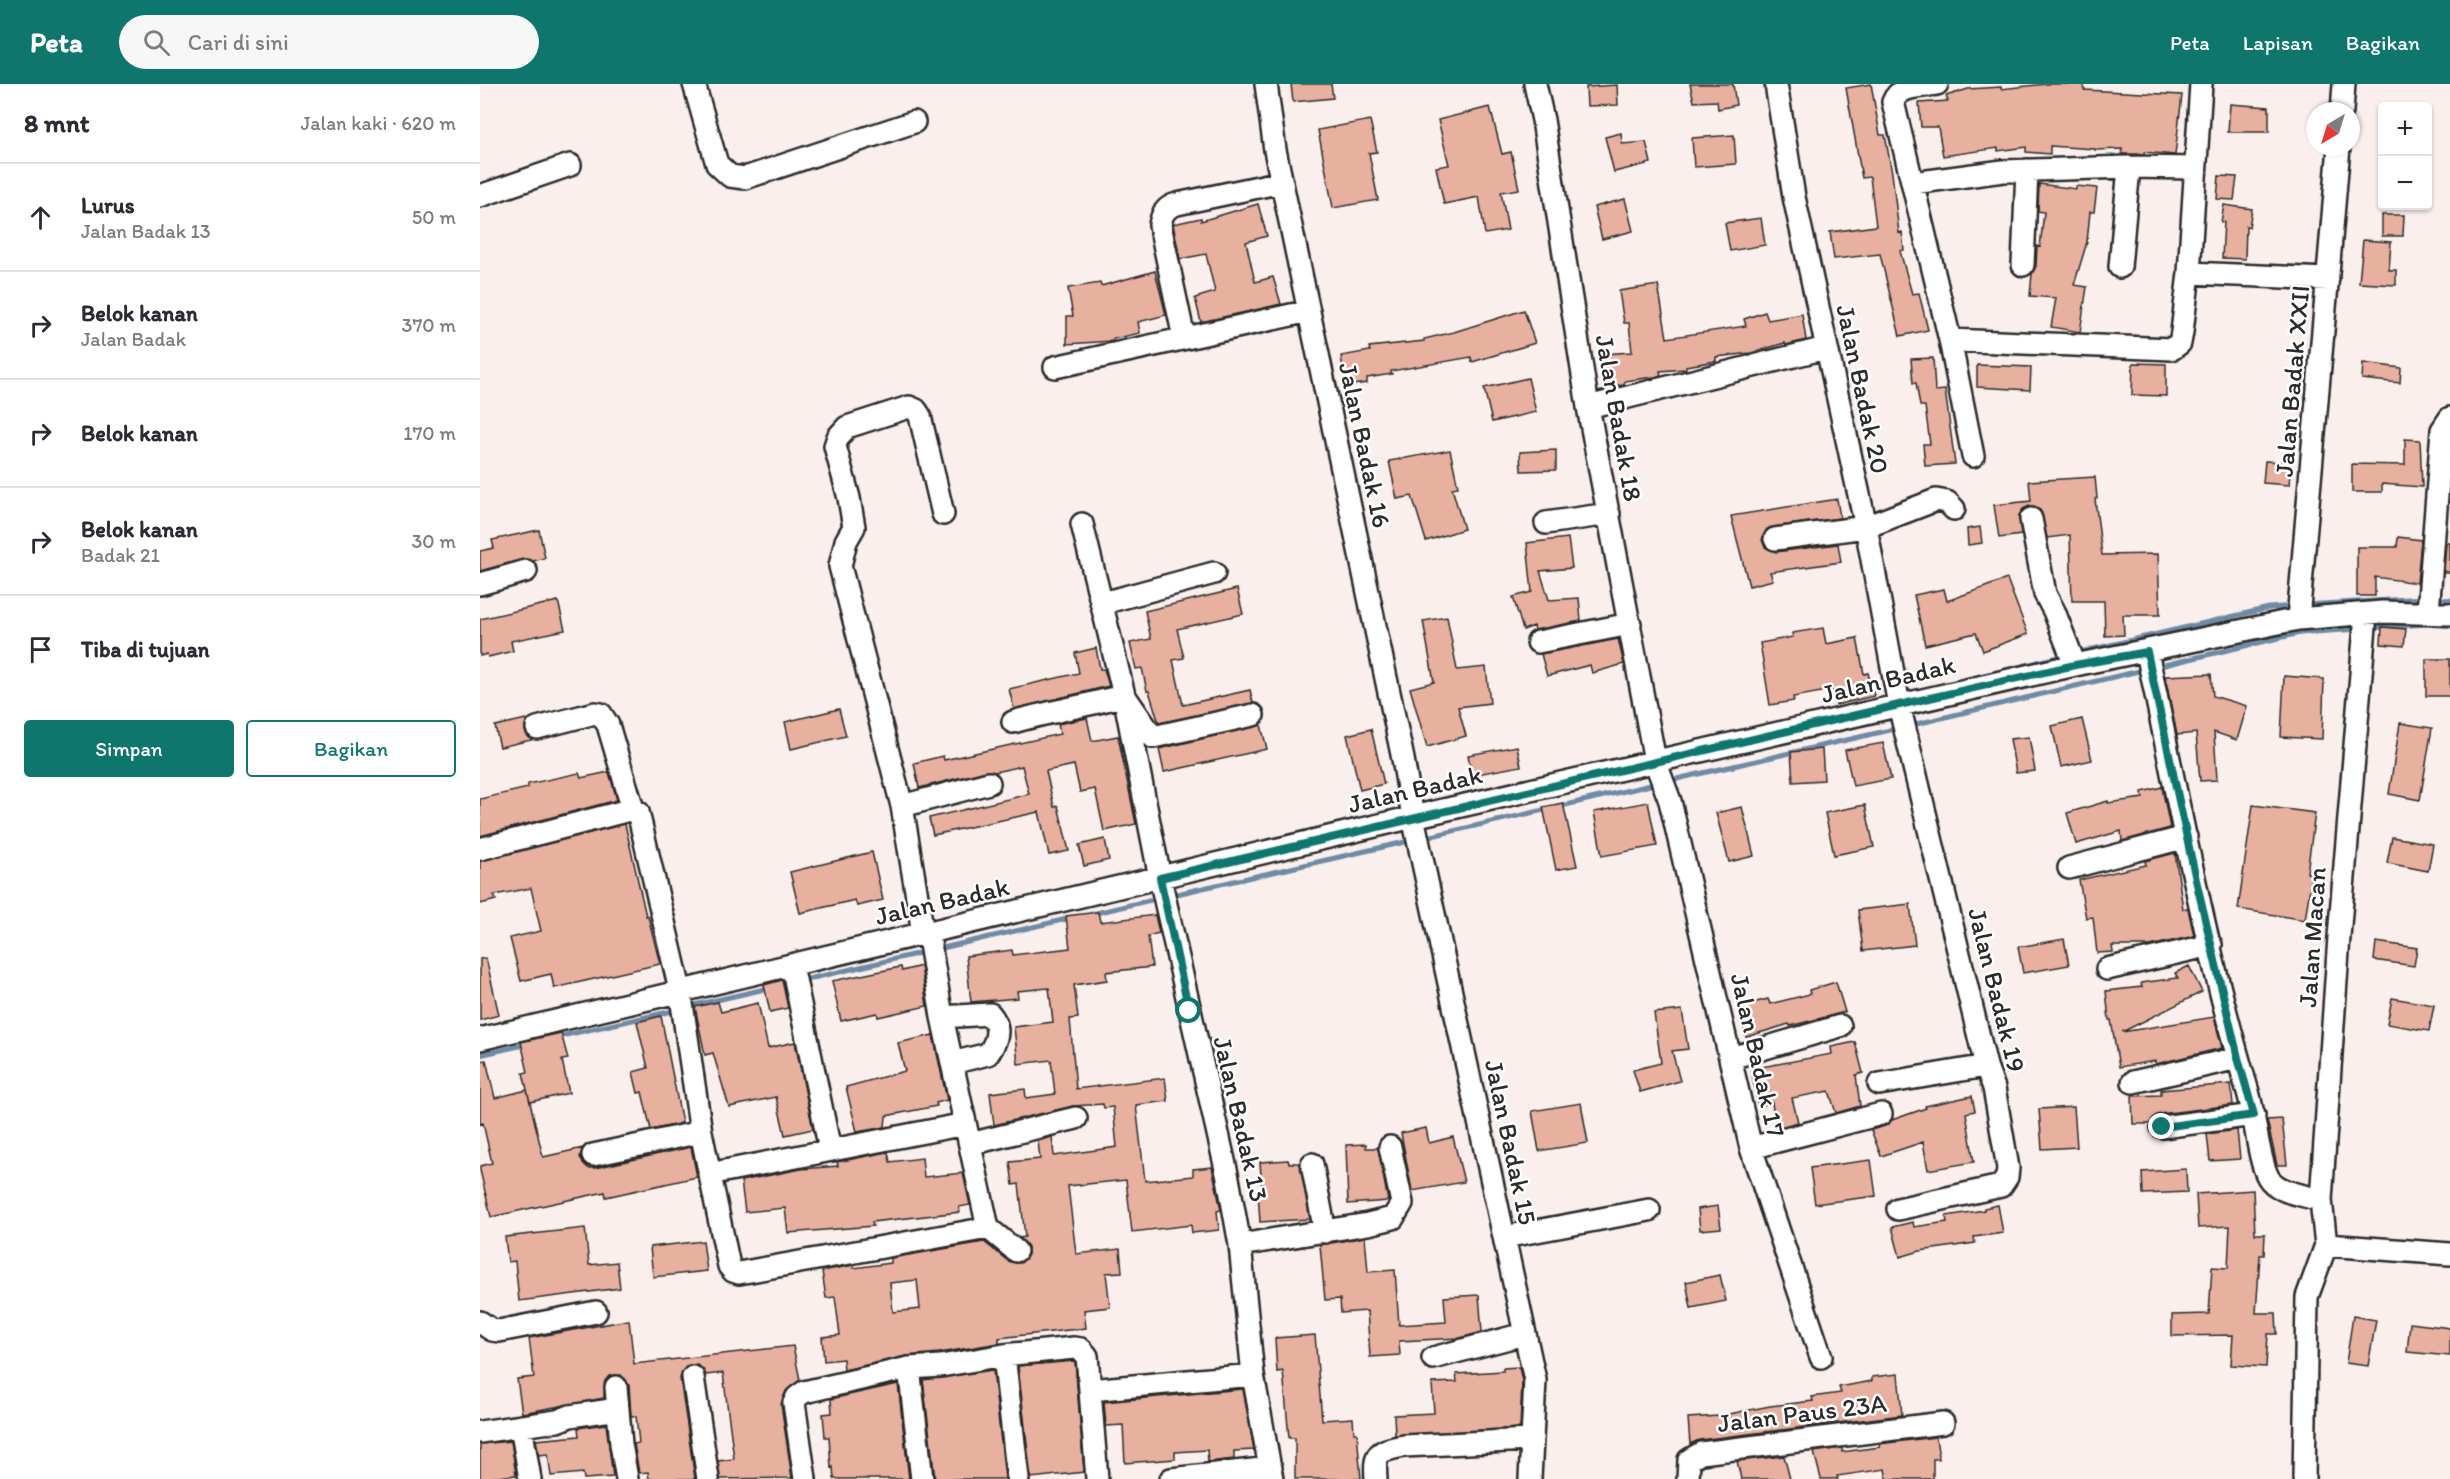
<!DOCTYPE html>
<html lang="id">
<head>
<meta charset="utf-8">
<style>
	:root { --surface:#fff; --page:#f7f7f7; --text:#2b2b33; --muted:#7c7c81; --line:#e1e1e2; --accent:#0f766e }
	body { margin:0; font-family:Itim,sans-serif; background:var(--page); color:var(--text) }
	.controls { position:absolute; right:18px; top:18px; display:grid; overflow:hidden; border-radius:6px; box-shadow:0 2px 4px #0004 }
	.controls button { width:54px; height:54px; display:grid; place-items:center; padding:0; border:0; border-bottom:2px solid var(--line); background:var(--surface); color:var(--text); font:30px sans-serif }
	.compass { position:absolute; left:1826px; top:18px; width:54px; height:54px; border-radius:50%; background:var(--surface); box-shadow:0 2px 4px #0004; rotate:218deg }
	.stop { position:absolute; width:18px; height:18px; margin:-14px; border:4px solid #0f766e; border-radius:50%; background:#fff }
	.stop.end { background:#0f766e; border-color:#fff; box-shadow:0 2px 6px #0008 }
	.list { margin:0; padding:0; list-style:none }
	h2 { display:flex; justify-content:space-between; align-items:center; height:78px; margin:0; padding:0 24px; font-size:26px }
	h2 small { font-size:20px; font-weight:400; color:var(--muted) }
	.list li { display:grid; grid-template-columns:39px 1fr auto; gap:18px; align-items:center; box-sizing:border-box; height:108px; padding:0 24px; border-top:2px solid var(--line) }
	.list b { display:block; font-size:22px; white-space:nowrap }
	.list p { margin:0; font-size:20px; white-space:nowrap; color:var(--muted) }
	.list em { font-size:20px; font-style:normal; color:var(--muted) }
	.actions { display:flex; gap:12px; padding:18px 24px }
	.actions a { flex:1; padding:14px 0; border:2px solid var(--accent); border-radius:6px; text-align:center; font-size:21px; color:var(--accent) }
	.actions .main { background:var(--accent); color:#fff }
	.icon { flex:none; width:33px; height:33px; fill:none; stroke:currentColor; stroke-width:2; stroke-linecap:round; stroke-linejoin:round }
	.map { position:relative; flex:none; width:1970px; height:1395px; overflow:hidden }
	header { display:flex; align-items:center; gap:36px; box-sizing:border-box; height:84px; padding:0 30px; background:var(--accent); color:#fff }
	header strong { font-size:28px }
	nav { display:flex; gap:33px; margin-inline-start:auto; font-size:21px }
	.search { width:420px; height:54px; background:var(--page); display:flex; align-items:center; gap:15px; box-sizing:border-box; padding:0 21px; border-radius:33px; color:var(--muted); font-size:22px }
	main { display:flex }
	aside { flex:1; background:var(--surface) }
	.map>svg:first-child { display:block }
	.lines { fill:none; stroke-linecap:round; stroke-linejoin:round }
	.stream { stroke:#6e8aa5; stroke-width:5 }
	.building { fill:#e8b09f; stroke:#2b2b2b; stroke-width:1.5; fill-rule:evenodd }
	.minor-casing { stroke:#2b2b2b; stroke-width:26 }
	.minor { stroke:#fff; stroke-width:21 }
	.route { stroke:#0f766e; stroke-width:8 }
	.labels { text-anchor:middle; stroke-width:5; stroke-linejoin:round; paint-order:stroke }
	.street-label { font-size:26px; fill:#2b2b2b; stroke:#fff }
</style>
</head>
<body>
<header>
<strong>Peta</strong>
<div class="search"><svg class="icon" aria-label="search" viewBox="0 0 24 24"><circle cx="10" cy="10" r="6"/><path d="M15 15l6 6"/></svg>Cari di sini</div>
<nav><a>Peta</a><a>Lapisan</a><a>Bagikan</a></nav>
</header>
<main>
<aside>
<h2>8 mnt<small>Jalan kaki · 620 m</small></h2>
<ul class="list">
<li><svg class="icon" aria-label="ahead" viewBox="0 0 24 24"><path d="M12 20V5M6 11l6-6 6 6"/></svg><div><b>Lurus</b><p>Jalan Badak 13</p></div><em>50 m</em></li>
<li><svg class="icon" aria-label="right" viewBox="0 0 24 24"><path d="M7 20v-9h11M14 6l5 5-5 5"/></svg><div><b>Belok kanan</b><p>Jalan Badak</p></div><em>370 m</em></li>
<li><svg class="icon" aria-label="right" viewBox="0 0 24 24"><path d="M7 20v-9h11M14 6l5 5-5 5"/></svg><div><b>Belok kanan</b></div><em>170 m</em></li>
<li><svg class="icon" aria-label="right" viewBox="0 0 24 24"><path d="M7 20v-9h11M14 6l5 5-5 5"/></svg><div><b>Belok kanan</b><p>Badak 21</p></div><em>30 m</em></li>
<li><svg class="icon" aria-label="arrive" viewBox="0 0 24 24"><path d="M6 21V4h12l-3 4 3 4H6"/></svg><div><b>Tiba di tujuan</b></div></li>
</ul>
<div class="actions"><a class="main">Simpan</a><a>Bagikan</a></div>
</aside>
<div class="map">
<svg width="1970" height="1395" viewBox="0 0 1970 1395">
	<rect width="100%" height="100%" fill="#faefec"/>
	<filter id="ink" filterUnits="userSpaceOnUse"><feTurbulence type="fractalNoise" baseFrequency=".0167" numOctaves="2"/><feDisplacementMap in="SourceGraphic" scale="12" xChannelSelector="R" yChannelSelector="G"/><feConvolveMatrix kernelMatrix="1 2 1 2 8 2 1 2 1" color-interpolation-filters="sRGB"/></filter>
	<g filter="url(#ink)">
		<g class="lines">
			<path class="stream" d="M1954 514 1970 516
				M1825 521 1944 514
				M1891 544 1947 540 1970 542
				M1596 569 1789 524 1816 522
				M1676 583 1820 549 1879 545
				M1500 592 1587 571
				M1428 642 1667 585
				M1188 697 1419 644
				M1077 723 1179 699
				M943 754 1068 725
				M688 812 934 756
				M612 830 679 814
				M454 866 591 834
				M320 897 445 868
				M206 923 311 899
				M77 953 197 926
				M0 971 48 960"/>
		</g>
		<path class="building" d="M811 0H851L853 14 813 18Z
			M1210 0H1253L1256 21 1238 25 1237 17 1214 18Z
			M1391 0 1400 51H1405L1412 89 1419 149 1422 148 1424 166 1420 167 1432 210 1439 209 1448 246 1420 252 1400 170 1354 175 1350 148 1396 142 1390 93 1382 94 1366 4Z
			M1566 0H1604V6L1702 11 1695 71 1664 68V70H1642V65L1615 66V65L1570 62V70L1546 68V63L1518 67V64L1463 72 1458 43H1441L1439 19 1468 17 1466 12 1488 5 1521 3V5Z
			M1137 1 1138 21 1107 22 1106 3Z
			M1750 20 1789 23V48H1748Z
			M1010 23 1022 70 1031 68 1039 105 1021 108 1028 146 1005 150 999 113 964 120 956 83 969 81 958 36Z
			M890 36 897 68 889 69 898 116 853 124 838 46Z
			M1141 49 1142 60 1166 58 1171 79 1134 88 1125 53Z
			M1254 51 1256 80 1214 83 1212 54Z
			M1739 92 1757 93 1754 116 1737 115Z
			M1559 100 1596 105V102L1617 104 1614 128H1610L1607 158 1594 201 1607 203 1600 248 1571 243 1576 214 1550 212 1552 190 1556 182 1557 162 1560 163 1564 128 1558 127Z
			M1145 115 1153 147 1122 155 1114 123Z
			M778 120 787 152 766 158 775 198 793 193 801 220 721 238 715 214 735 208 726 170 700 175 693 140 721 134V137Z
			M1744 121 1772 125 1769 143 1766 142 1765 175 1742 174 1744 138H1741Z
			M1902 131H1924L1923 152H1902Z
			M1281 134 1285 161 1250 167 1245 139Z
			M1883 156 1911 158 1909 186H1916V201L1879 199Z
			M675 187 686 231 658 238 660 249 633 255V257L587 260V232H593L588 204 620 199 621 202Z
			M1178 201 1187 254 1266 242 1264 235 1285 228 1288 236 1322 230 1326 256 1306 261 1305 259 1271 269 1236 273V277L1206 282V285L1180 287 1181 292 1145 297 1144 301 1124 302 1123 270 1152 268 1149 239H1144L1139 207Z
			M1044 226 1055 259 992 278 991 273 911 287 912 290 887 294V299L866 302 861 272 890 267 889 263 944 257V255L974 248Z
			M1453 274 1455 307 1465 306 1475 380 1445 382 1443 360H1450L1445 322H1440L1436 299H1433L1431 275Z
			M1653 279 1686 280V312L1652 311Z
			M1883 279 1921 284 1920 299 1882 295Z
			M1497 281 1551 283 1550 306 1497 303Z
			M1048 294 1056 328 1012 338 1004 304Z
			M1925 355 1940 356 1942 403 1902 400V408H1872V380L1925 381Z
			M970 366 978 403 972 404 984 445 946 457 932 412 917 415 909 377Z
			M1076 366V386L1041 387 1040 368Z
			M1785 377 1811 379 1809 401 1783 399Z
			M1615 393 1617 414 1615 415 1622 471 1678 470 1680 531H1643L1644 551 1625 552 1624 517H1592L1590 451 1567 454 1560 426 1549 422 1543 425 1539 431 1541 451 1519 454 1514 421 1551 417 1549 397Z
			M1357 415 1360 434 1293 443 1287 445 1282 456 1285 463 1296 468 1358 460 1361 478 1290 488 1293 496 1269 502 1251 432Z
			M1500 443 1502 459 1488 461 1487 445Z
			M59 446 65 474 53 477 43 475 0 487V467L14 464 12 456Z
			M1918 453 1941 456 1937 499 1895 493V512H1877V463H1917Z
			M1088 454 1092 484 1060 487 1069 516 1099 514 1101 537 1055 546 1054 542 1043 546 1033 513 1052 508 1047 459Z
			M1966 459H1970V488H1964Z
			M1527 495 1548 550 1503 567 1496 549 1445 561 1434 511 1464 505 1467 517Z
			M757 505 763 530 697 545 704 574 693 576 703 621 770 606 773 619 679 639 669 607H667L662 584 656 585 650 559 671 555 665 527Z
			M78 517 85 546 31 557 33 567 8 573 7 570 0 572V535Z
			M967 533 977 586 1006 583 1010 619 978 623 986 652 947 663 930 604 954 598 943 537Z
			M1902 543 1926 545 1924 562 1901 560Z
			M1343 544 1346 560 1377 554 1384 590 1388 589 1394 612 1356 621 1352 606 1313 613 1314 617 1290 621 1280 559 1313 553 1312 549Z
			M1138 555 1144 580 1112 589 1110 581 1067 592 1061 570Z
			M616 564 620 585H624L629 602 534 625 529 605 599 589 595 569Z
			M1946 575H1970V612H1946Z
			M1731 590 1733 612 1767 622 1757 656 1734 648 1737 696 1720 697 1716 649 1697 651 1685 592Z
			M1804 592 1844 595 1842 655 1801 653Z
			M359 625 366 652 311 665 305 638Z
			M607 634 612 657 638 652 656 740 624 747 615 705 600 708 594 681 566 687 574 723 578 722 589 767 569 771 559 728 453 751 449 734 549 710 542 682 515 688 506 687 439 704 434 679 463 672 464 676 580 650 578 640Z
			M46 635 45 647 51 656 20 663 15 642Z
			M1602 635 1612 676 1581 683 1572 642Z
			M1920 639 1952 644 1940 716 1909 710Z
			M781 641 787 665 684 688 679 665Z
			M891 645 904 700 880 706 867 651Z
			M1549 653 1555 687 1536 689 1530 655Z
			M1403 659 1411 695 1373 702 1365 666Z
			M1037 662 1041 682 992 691 988 671Z
			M1342 665 1344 696 1313 698 1311 668Z
			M129 688 137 716 0 752V715L48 704V700L99 689 101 694Z
			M1682 703 1690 744 1642 757 1641 747 1596 760 1587 729 1628 717V719L1663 714 1662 708Z
			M1168 718 1177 762 1122 772 1114 728Z
			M1083 719 1097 782 1076 786 1063 723Z
			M1385 721 1394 763 1354 771 1345 729Z
			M1773 721 1835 729 1827 789 1832 790 1825 836 1758 825Z
			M1262 723 1274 772 1249 778 1236 729Z
			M145 740 166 832H168L180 880 74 904 71 890 41 897 30 854 61 847 51 804 14 811 16 816 0 820V777Z
			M1912 753 1953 760 1948 787 1907 779Z
			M625 755 629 776 604 782 599 761Z
			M392 768 403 816 377 822 375 816 320 829 310 788Z
			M1695 769 1703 825 1708 824 1714 852 1670 862H1632L1633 868 1617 869 1613 833 1606 834 1599 796 1666 781 1665 777Z
			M1430 820 1435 861 1383 867 1378 826Z
			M618 828 620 838 675 831 679 849 668 852 672 883 626 888 627 896 594 901 598 934 590 935 596 1005 685 994 688 1017 656 1021 665 1097 713 1092V1085L732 1083 741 1126 737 1127 739 1146 712 1149 711 1141 652 1148 646 1096 588 1102 596 1170 640 1165 642 1188 626 1189 630 1223 604 1226 606 1244 519 1254V1259L459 1269 426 1272 364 1286 363 1275 344 1277 342 1253 360 1251 355 1213 346 1214 342 1187 374 1181V1184L411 1179V1174L504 1158 528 1177 541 1179 548 1170V1163L540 1154 545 1153 539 1100 533 1101 530 1078 560 1075 558 1057 572 1053 574 1072 637 1063 633 1023 624 1024 623 1020 593 1022 514 1041 510 1009 545 1005 546 1014 575 1010 571 976 538 980 534 943 573 938 569 904 537 907 538 914 491 918 486 872 532 866 533 871 590 864 586 832ZM437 1196 440 1225 413 1228 410 1199Z
			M1584 855 1589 881 1543 889 1538 863Z
			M1896 858 1937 864 1934 882 1894 876Z
			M6 874 19 931 0 936V875Z
			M441 882 447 922 398 933 397 929 361 937 352 897 421 883 422 887Z
			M1709 882 1722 908 1642 948 1734 933 1742 964 1676 980 1675 977 1639 983 1631 936H1629L1626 907 1662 903 1661 899 1698 894 1695 889Z
			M302 896 308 924 290 928 284 901Z
			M1356 898 1365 928 1310 942 1309 940 1266 953 1258 923 1288 915 1290 920 1330 910 1329 906Z
			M1912 914 1954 921 1949 947 1907 940Z
			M238 918 241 928 278 919 288 964 315 958 333 1045 305 1051 296 1013 249 1023 233 969 225 971 215 923Z
			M1202 926 1208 965 1192 967 1200 997 1160 1008 1153 986 1181 979 1174 929Z
			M181 932 202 1039 171 1046 162 1008 158 1009 153 988 168 984 157 938Z
			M81 949 88 975 82 976 89 1009 50 1018 43 989 48 988 41 958Z
			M453 951 467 1016 456 1019 457 1022 406 1032 405 1043 377 1048 366 1003 425 987 418 959Z
			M1375 958 1383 989 1376 991 1380 1022 1356 1029 1349 1007 1312 1014 1318 1038 1296 1044 1292 1019 1278 1022 1271 985 1352 970 1351 963Z
			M6 976 15 1014 47 1006 63 1073 103 1064 100 1073 103 1079 108 1084H115L211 1063 217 1093 126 1113 125 1108 11 1133 0 1086V1082L12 1079 3 1039 0 1040V977Z
			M1751 1000 1753 1021 1680 1030 1675 1032 1670 1040H1653L1652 1012 1681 1011V1006Z
			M1492 1012 1495 1027 1486 1029 1494 1078 1448 1086 1443 1058 1401 1072 1391 1046 1405 1042 1412 1036 1446 1024 1445 1022Z
			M1101 1019 1108 1059 1059 1067 1052 1027Z
			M1594 1023 1597 1063 1562 1065 1559 1025Z
			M1802 1035 1807 1081H1797L1787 1036Z
			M946 1044 949 1059 973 1053 984 1098 932 1107 921 1049Z
			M1757 1046 1760 1075 1730 1077 1727 1050Z
			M886 1060V1064H898L908 1117 868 1120 866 1061Z
			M408 1068 410 1078 442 1074 444 1093 483 1089 490 1121 479 1123 480 1128 392 1138 393 1142 308 1149 305 1124 265 1128 261 1097 321 1085 358 1082 357 1078Z
			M808 1076 809 1079H820L830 1135 780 1138 778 1107 782 1106 780 1078Z
			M1391 1076 1396 1112 1335 1120 1330 1084Z
			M1706 1085 1707 1108 1663 1110 1662 1088Z
			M1773 1106 1775 1150H1785L1784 1171H1780L1776 1229H1796L1797 1250H1788L1786 1283 1751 1281 1753 1251 1692 1252V1231L1729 1230 1732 1183 1748 1184 1750 1142 1718 1144 1716 1110Z
			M1518 1121 1523 1149 1494 1153 1495 1159 1440 1167 1420 1173 1412 1143 1433 1138 1434 1143 1467 1138 1466 1132 1504 1126V1124Z
			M1238 1122 1241 1144 1220 1146 1218 1125Z
			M105 1144 109 1181 137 1178 140 1204 39 1217 35 1177 28 1178 25 1153Z
			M885 1153 888 1188 915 1186 919 1241 966 1238 964 1213 999 1211 1002 1248 980 1254 919 1257 920 1271 890 1273 887 1227 861 1229 860 1215 845 1216 840 1161Z
			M223 1157 227 1187 173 1193 170 1163Z
			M1240 1191 1246 1217 1211 1224 1206 1198Z
			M1873 1232 1896 1236 1888 1282 1866 1279Z
			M149 1236 154 1280 313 1262 320 1296 306 1307 301 1320 312 1394 240 1395 238 1377 254 1375 243 1289 226 1291 223 1285 217 1281 206 1283 200 1294 215 1395H169L168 1388 159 1389 154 1360 159 1359 156 1332H151L149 1301 141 1291 129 1292 125 1297 124 1314 42 1329 37 1295 54 1293 49 1254Z
			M1930 1239 1970 1244V1272L1927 1268Z
			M835 1251 842 1336 873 1334 874 1349H877L881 1395H815V1354H809L803 1287 797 1288 795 1254Z
			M595 1277 604 1388 551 1394 538 1282Z
			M1039 1283 1042 1297 1040 1344 915 1351 914 1331 954 1329 952 1299 977 1298 976 1290 1023 1287V1284Z
			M513 1286 525 1395H455L443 1296Z
			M1418 1290 1422 1331 1219 1356 1210 1360 1208 1334 1239 1332 1290 1322 1333 1317 1332 1313 1361 1309 1359 1303 1392 1297V1293Z
			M418 1300 429 1395H354L353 1383 351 1384 349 1353H345L343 1330 352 1329 351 1315Z
			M763 1305 774 1366 754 1367V1375L728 1378 727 1366 695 1368V1375L645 1379 643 1341 626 1342 624 1318Z
			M126 1340 133 1393 104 1395 103 1389 71 1392 68 1370 59 1371 56 1356 99 1352 98 1344Z
			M1456 1353 1459 1375H1453V1395H1407L1405 1385 1357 1392 1358 1395H1341L1334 1368 1362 1364V1368L1400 1363 1399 1360Z
			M31 1357 36 1391 0 1395V1360Z
			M1304 1372 1310 1395H1261L1257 1377Z"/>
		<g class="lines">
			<g class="minor-casing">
				<path id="minor" d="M214 0 237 80 250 92 265 94 434 38
					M786 0 795 66 923 675 933 733 1055 1296 1050 1395
					M1055 0 1063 36 1108 323 1175 677 1190 717 1271 1064 1341 1273
					M1296 0 1314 113 1386 443 1419 621 1506 982 1514 1004 1528 1084 1527 1093 1521 1102 1418 1125
					M1457 0C1441 3 1419 1 1413 18L1470 256 1493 372
					M1721 0 1709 189 1848 195
					M1862 27 1864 0
					M1433 99 1523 87 1649 83 1715 84
					M0 112 90 81
					M1543 181 1547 86
					M1640 183 1649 83
					M704 254 680 141C682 129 686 123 697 120L802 98
					M1470 256 1692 265 1700 259 1702 248 1709 189
					M575 283 829 227
					M1108 323 1346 264
					M1551 435 1565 510 1574 527 1595 581
					M1066 439 1129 430
					M602 440 644 611 673 653 773 631
					M1295 455 1386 443 1456 416 1467 418 1474 425
					M0 500 46 487
					M623 519 734 489
					M1948 528 1962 346 1970 334
					M1886 530 1859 853 1841 1116 1846 1161 1970 1170
					M1818 535 1859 63
					M1058 558 1150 540
					M1667 568C1698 715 1725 864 1768 1008 1775 1031 1778 1075 1788 1093 1797 1109 1824 1111 1841 1116
					M533 638C570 627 608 622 644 611L680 794 748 1094 760 1161 773 1291
					M57 644 115 629 121 630 128 641 153 725
					M422 722 360 482 366 457 374 443 369 414 355 362 358 353 367 343 429 323 436 326 440 332 463 430
					M0 765 153 725 158 728 200 906 221 1048 249 1182 253 1187 259 1189 508 1144
					M1589 784 1706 753
					M448 847 462 933 508 1144 536 1167
					M443 849 422 722 509 699
					M312 881 350 1066
					M1627 885 1731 861
					M462 933 510 930C521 943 518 956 508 970L472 979
					M0 955 933 733 1595 581 1818 535 1902 528 1970 530
					M1251 974 1360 942
					M1653 998 1758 974
					M1399 1000 1506 982
					M1682 1043 1774 1031
					M490 1060 596 1034
					M1271 1064 1401 1030
					M113 1071 221 1048
					M832 1080 845 1148
					M229 1090 485 1040
					M1024 1153 1169 1126
					M760 1161 888 1140 913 1134 922 1119 910 1063
					M0 1238 12 1246 19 1247 116 1228
					M524 1271 538 1395
					M953 1274 1044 1250
					M429 1284 442 1395
					M213 1293 228 1395
					M136 1303 141 1360 147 1395
					M610 1306 617 1395
					M41 1342 50 1395
					M0 1348 77 1337 90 1332 138 1325
					M325 1395 314 1319 317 1313 324 1308 429 1284 461 1282 524 1271 594 1264 601 1265 607 1272 610 1306 773 1291 792 1395
					M691 1395 791 1384
					M896 1395C894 1368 898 1367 924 1362L1050 1356
					M1208 1395 1209 1376 1221 1369 1463 1339
					M1824 1395 1827 1213 1846 1161"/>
			</g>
			<use href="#minor" class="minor"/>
		</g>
	</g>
	<g class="lines" filter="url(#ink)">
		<path class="route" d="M709 927 680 794 1419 621 1595 581 1667 568 1716 796 1758 974 1774 1031 1682 1043"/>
	</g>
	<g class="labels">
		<g class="street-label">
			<text transform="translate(1812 297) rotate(-85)" y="9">Jalan Badak XXII</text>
			<text transform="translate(1383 305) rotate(78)" y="9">Jalan Badak 20</text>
			<text transform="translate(1139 334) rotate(80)" y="9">Jalan Badak 18</text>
			<text transform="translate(885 361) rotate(78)" y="9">Jalan Badak 16</text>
			<text transform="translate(1408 595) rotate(-13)" y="9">Jalan Badak</text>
			<text transform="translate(935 705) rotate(-13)" y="9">Jalan Badak</text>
			<text transform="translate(462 817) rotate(-13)" y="9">Jalan Badak</text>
			<text transform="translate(1832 853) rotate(-86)" y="9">Jalan Macan</text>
			<text transform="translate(1517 906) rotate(76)" y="9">Jalan Badak 19</text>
			<text transform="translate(1278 971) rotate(77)" y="9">Jalan Badak 17</text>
			<text transform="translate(761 1035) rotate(77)" y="9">Jalan Badak 13</text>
			<text transform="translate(1031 1058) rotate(78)" y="9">Jalan Badak 15</text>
			<text transform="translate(1322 1329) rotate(-7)" y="9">Jalan Paus 23A</text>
		</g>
	</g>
</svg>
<div class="controls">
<button>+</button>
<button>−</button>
</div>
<svg class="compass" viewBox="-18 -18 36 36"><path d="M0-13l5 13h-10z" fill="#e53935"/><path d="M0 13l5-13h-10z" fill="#7c7c81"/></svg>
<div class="stop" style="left:709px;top:927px"></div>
<div class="stop end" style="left:1682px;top:1043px"></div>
</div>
</main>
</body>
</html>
